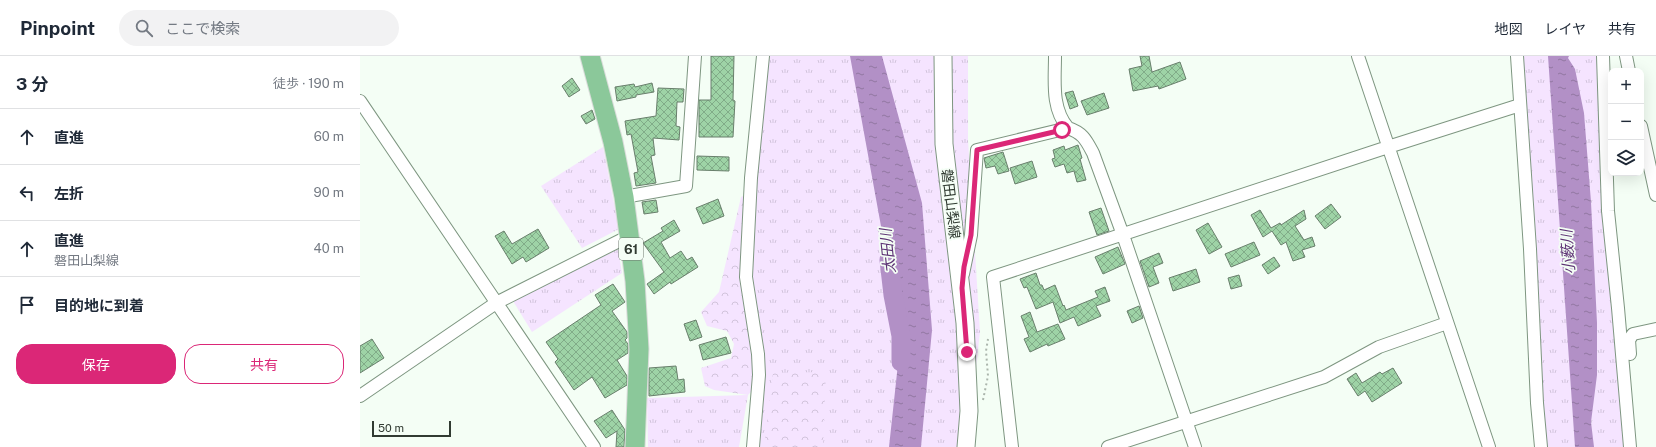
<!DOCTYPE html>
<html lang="ja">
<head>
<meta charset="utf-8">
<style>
	:root { --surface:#fff; --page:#f2f2f3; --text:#1f2937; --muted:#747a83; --line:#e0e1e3; --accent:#db2777 }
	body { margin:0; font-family:"Public Sans","Noto Sans JP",sans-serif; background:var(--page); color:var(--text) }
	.controls { position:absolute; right:12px; top:12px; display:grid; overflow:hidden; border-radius:8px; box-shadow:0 4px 16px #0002 }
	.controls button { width:36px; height:36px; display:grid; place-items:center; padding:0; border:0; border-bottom:1px solid var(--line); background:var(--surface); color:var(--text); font:20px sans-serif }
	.scale { position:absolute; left:12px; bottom:10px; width:79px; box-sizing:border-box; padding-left:4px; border:2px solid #313b32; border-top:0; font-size:11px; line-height:14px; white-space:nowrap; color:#313b32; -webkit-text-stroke:3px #f4fef5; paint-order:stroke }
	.stop { position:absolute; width:12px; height:12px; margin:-9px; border:3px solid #db2777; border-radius:50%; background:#fff }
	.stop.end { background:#db2777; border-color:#fff; box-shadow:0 1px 4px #0008 }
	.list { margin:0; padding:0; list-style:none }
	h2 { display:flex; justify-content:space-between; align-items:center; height:52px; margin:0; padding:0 16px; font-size:17px }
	h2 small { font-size:13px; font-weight:400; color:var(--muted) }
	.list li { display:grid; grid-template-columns:26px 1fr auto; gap:12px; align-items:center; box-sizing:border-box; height:56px; padding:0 16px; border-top:1px solid var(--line) }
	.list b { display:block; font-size:15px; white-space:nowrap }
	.list p { margin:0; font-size:13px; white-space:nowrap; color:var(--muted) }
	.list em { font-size:13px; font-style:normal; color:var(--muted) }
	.actions { display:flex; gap:8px; padding:12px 16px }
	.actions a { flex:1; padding:9px 0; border:1px solid var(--accent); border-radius:16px; text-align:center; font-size:14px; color:var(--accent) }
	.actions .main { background:var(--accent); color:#fff }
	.icon { flex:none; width:22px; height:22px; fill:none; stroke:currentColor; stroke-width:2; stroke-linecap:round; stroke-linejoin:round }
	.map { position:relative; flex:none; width:1296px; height:391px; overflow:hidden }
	header { display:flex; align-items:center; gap:24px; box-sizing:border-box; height:56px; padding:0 20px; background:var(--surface); border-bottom:1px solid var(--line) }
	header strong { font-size:19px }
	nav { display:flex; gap:22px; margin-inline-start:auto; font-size:14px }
	.search { width:280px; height:36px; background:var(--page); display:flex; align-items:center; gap:10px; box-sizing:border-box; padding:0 14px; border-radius:22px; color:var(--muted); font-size:15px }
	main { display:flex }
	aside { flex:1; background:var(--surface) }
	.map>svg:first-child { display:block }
	.grass { fill:url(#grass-tufts) }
	.forest { fill:url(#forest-crowns) }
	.water { fill:url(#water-ripples) }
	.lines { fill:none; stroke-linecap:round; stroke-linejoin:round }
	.river { stroke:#b290c6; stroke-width:19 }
	.building { fill:url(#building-cross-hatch); stroke:#697f6c }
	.minor-casing { stroke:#7e9681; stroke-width:14 }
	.secondary-casing { stroke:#7e9681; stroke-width:19 }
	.primary-casing { stroke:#dadcda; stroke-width:21 }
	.path { stroke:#abb5ac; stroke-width:2; stroke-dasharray:2 3; stroke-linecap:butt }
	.minor { stroke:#fff; stroke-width:12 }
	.secondary { stroke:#fff; stroke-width:17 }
	.primary { stroke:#8bc89a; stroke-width:19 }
	.route { stroke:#db2777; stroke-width:5 }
	.labels { text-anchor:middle; stroke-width:3.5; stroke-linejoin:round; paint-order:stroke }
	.shield { fill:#f4fef5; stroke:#6c766c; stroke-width:1 }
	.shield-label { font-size:13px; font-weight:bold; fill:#313b32 }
	.street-label { font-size:14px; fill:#313b32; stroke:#f4fef5 }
	.water-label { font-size:15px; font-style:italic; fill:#5d3274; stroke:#f4fef5 }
</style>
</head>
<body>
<header>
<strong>Pinpoint</strong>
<div class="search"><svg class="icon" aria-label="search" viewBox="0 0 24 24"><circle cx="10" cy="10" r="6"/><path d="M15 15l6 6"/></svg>ここで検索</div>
<nav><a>地図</a><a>レイヤ</a><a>共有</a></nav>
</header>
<main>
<aside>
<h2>3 分<small>徒歩 · 190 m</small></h2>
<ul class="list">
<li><svg class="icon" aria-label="ahead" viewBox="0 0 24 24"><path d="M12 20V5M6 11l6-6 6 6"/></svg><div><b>直進</b></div><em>60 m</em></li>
<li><svg class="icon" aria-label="left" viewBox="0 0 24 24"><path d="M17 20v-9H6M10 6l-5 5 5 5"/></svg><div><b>左折</b></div><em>90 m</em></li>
<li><svg class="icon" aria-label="ahead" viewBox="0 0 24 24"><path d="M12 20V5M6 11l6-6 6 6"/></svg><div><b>直進</b><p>磐田山梨線</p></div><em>40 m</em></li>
<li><svg class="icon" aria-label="arrive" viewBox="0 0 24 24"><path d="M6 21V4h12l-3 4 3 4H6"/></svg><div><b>目的地に到着</b></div></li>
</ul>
<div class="actions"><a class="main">保存</a><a>共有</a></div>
</aside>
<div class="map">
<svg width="1296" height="391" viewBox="0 0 1296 391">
	<defs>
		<pattern id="grass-tufts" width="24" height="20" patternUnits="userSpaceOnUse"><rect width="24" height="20" fill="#f5e4ff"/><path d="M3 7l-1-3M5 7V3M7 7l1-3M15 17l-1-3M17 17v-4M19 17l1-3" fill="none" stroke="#d2c4db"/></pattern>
		<pattern id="forest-crowns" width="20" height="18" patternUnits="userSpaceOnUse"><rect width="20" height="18" fill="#f5e4ff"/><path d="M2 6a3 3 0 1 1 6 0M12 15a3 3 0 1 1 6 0" fill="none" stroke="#d2c4db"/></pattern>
		<pattern id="water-ripples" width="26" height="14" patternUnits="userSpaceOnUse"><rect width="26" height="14" fill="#b290c6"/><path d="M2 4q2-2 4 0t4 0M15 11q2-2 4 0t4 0" fill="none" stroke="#9177a1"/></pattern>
		<pattern id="building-cross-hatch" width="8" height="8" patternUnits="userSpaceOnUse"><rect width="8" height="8" fill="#9ed3a6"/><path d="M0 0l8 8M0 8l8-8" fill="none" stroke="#81ac88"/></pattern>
	</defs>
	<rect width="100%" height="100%" fill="#f4fef5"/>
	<path class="grass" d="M403 0H608V84L620 276 607 391H391L399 319 386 213Z
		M1157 0H1243L1270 391H1182Z
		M243 91 259 173 222 192 181 130Z
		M258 193 262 217 172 276 153 245Z
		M388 339 379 391H288L287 342Z"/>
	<path class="forest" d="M387 138 398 328 388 339 354 334 345 330 341 312 371 302 374 288 367 275 347 270 341 256 359 236 381 141Z
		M466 316 463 391H404L413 317Z"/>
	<path class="water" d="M490 0H522L562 147 572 274 561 391H529L541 280Z
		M1188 0H1209L1208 2 1215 13 1224 57 1231 146 1237 267V319L1231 366 1234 391H1215Z"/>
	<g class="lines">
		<path class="river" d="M529 204 533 239 541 280V306"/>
	</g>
	<path class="building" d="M351 0H374L373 44 375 45 373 81H339V44H351Z
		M780 0H789L792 16 820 6 826 23 799 33 798 30 773 35 769 13 782 10Z
		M212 22 220 34 209 41 202 30Z
		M292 27 294 36 276 39V41L257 45 255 31 274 28 275 31Z
		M298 32 324 33 323 46H317L316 70 320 71 319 84 293 82 295 99 291 100 296 127 276 130 274 117 278 116 271 78 267 79 265 65 296 60Z
		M713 35 718 50 710 53 705 37Z
		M744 37 749 52 727 59 721 45Z
		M232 54 235 63 226 68 221 60Z
		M718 89 722 102 720 103 726 124 717 126 714 115 707 117 704 108 695 111 692 103 695 102 693 94 704 90 705 94Z
		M643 96 649 115 638 118 635 110 626 112 624 102Z
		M337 100 369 101V115L337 114Z
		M672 105 677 121 655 128 650 112Z
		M358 143 364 160 343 168 336 152Z
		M296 144 298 156 284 158 282 146Z
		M971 148 981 161 965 173 955 160Z
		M741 152 749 175 737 179 729 156Z
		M900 154 911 172 920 167 921 169 944 154 946 163 935 170 944 184 952 181 955 190 942 194 945 201 933 205 926 186 921 189 912 175 903 181 891 159Z
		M314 164 320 175 301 186 310 202 321 195 327 204 332 201 338 211 311 228 310 226 294 238 287 228 304 216 283 187 303 175 301 172Z
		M848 167 862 191 849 198 836 174Z
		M178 173 189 192 166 206 163 201 152 208 135 180 144 175 152 188Z
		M894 186 900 199 871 211 865 198Z
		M758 191 765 208 743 218 735 201Z
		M799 197 803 207 793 211 799 227 789 231 780 205Z
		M914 201 920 210 908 218 902 209Z
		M836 213 840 226 813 235 809 222Z
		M676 217 680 229H682L684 234 695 229 703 250 704 249 706 254 738 241 735 235 745 231 750 245 736 250 741 260 718 270 714 261 700 267 693 246 676 253 667 231 664 232 660 223Z
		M879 219 882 230 871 233 868 222Z
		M253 228 265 246 252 255 267 276V282L265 284 268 288V297L257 304 267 320V329L245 342 232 321 214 334 195 306 198 303 186 286 241 249 235 239Z
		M779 250 783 262 772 267 767 255Z
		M670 256 677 276 698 268 705 283 688 290 687 288 670 296 664 283 669 281 661 260Z
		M336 264 342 281 330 285 324 268Z
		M366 281 371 297 343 304 339 289Z
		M12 283 24 302 0 317V290Z
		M316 310 318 324 324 323 325 336 289 340V312Z
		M1033 312 1042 327 1012 346 1005 335 998 340 987 323 996 317 1002 327 1020 316 1022 318Z
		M252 354 265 374 264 391H256L257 375 246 382 234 365Z"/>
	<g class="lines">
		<g class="minor-casing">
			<path id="minor" d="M695 0C695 25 691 52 708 72
				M998 0 1129 391
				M1157 0 1170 193 1177 347 1181 391
				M1243 0 1248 155 1258 252 1270 391
				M1266 0 1269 15
				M0 45 234 391
				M1281 70 1296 139
				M264 141 326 130 335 0
				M603 218 611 179 617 94 708 72C723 77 726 84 733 97L763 179 835 391
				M1270 298 1269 284 1273 278 1296 273
				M0 340 136 247 269 180
				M393 391 399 319 398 298 386 221 391 122 403 0
				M652 391 633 221 1028 91 1160 49
				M748 391 964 321 1019 291 1087 267"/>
		</g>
		<g class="secondary-casing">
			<path id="secondary" d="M583 0 584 88 605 267 609 355 606 391"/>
		</g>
		<g class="primary-casing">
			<path id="primary" d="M230 0 253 86 264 141 275 225 279 293 275 391"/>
		</g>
		<path class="path" d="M623 344 628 320 626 295 628 283"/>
		<use href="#minor" class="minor"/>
		<use href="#secondary" class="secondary"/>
		<use href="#primary" class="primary"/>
	</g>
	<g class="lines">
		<path class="route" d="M607 296 602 232 604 211 611 179 617 94 702 74"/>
	</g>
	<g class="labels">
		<rect class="shield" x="259" y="182" width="24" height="22" rx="3"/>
		<g class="shield-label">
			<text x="271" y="198">61</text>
		</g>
		<g class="street-label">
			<text transform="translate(591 148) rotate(83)" y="5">磐田山梨線</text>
		</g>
		<g class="water-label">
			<text transform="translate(528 195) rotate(-96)" y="5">太田川</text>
			<text transform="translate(1208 196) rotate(-94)" y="5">小薮川</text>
		</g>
	</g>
</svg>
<div class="controls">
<button>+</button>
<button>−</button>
<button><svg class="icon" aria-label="layers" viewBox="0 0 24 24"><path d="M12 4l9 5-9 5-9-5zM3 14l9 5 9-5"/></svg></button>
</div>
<div class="scale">50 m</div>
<div class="stop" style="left:702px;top:74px"></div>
<div class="stop end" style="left:607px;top:296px"></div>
</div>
</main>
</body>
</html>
